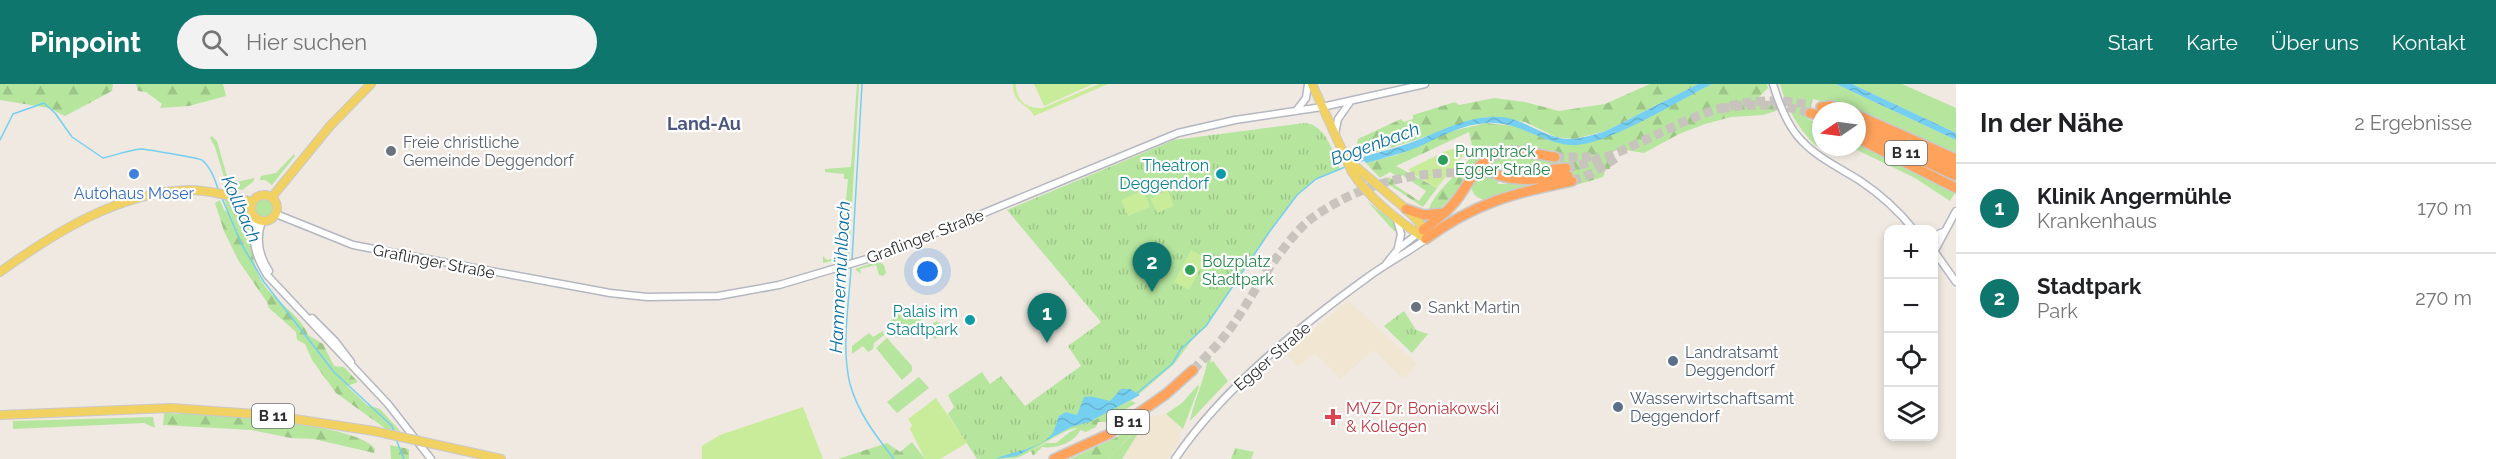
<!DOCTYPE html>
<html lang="de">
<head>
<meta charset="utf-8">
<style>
	:root { --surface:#fff; --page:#f2f2f2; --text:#202124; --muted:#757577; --line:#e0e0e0; --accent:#0f766e }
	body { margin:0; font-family:Raleway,sans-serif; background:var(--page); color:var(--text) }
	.controls { position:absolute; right:18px; bottom:18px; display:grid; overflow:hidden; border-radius:12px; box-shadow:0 3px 9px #0003 }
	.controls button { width:54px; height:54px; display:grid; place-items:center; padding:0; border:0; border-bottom:2px solid var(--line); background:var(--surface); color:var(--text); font:30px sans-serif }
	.compass { position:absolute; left:1812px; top:18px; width:54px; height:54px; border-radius:50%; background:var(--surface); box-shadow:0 3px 9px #0003; rotate:257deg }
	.you { position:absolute; left:928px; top:188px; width:21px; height:21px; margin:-15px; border:4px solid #fff; border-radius:50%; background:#1a73e8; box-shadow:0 0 0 9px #1a73e833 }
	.badge { display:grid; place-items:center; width:39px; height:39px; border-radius:50%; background:var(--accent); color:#fff; font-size:20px; font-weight:700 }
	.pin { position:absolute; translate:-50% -50px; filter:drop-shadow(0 2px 3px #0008) }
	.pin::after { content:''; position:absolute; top:32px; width:21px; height:18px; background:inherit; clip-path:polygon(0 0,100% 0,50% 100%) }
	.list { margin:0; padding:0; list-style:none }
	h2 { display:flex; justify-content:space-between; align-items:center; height:78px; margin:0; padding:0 24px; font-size:26px }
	h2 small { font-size:20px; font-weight:400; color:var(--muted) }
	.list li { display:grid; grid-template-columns:39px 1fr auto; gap:18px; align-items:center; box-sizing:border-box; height:90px; padding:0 24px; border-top:2px solid var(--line) }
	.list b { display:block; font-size:22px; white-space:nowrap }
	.list p { margin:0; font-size:20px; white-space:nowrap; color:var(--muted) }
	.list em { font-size:20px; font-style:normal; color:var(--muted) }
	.icon { flex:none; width:33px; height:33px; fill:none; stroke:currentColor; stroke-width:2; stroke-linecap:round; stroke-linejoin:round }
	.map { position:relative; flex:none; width:1956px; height:375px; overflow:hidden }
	header { display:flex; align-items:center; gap:36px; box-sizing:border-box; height:84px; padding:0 30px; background:var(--accent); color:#fff }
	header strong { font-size:28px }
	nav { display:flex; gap:33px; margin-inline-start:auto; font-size:21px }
	.search { width:420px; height:54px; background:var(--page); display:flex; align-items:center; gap:15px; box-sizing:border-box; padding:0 21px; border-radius:33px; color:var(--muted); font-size:22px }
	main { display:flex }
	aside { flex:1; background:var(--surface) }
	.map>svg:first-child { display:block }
	.education { fill:#f0e6d1 }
	.grass { fill:#b6e59e }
	.forest { fill:url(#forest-firs) }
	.park { fill:url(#park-tufts) }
	.pitch { fill:#c9ec9a }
	.water { fill:url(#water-waves) }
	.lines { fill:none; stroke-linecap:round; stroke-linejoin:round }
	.stream { stroke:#75cff0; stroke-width:1.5 }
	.highway-tunnel { stroke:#c8c4bd; stroke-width:9; stroke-dasharray:9 4.5; stroke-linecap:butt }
	.minor-casing { stroke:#b4b7c1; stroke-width:9 }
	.major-casing { stroke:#c9c9c9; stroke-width:10 }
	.highway-casing { stroke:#c9c9c9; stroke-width:12 }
	.minor { stroke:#fff; stroke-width:6 }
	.major { stroke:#f2d163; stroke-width:8 }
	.highway { stroke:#ffa35c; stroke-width:9 }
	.major-bridge-casing { stroke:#c9c9c9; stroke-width:10; stroke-linecap:butt }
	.major-bridge { stroke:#f2d163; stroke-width:8 }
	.worship-dot { fill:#6b7280; stroke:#fff; stroke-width:2 }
	.leisure-dot { fill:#2e9e5b; stroke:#fff; stroke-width:2 }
	.shop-dot { fill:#3f7fe0; stroke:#fff; stroke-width:2 }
	.culture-dot { fill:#0f9aa8; stroke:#fff; stroke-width:2 }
	.service-dot { fill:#5c6f8a; stroke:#fff; stroke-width:2 }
	.health-dot { fill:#e0444e; stroke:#fff; stroke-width:2 }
	.labels { text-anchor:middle; stroke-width:4.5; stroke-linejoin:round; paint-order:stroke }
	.shield { fill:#fff; stroke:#6d6d6d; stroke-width:1.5 }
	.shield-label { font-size:15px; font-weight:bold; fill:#2e2e2e }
	.worship-label { font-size:16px; fill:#5b616d; stroke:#fff; text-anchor:start }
	.leisure-label { font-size:16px; fill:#27864d; stroke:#fff; text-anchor:start }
	.culture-label { font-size:16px; fill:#0d838f; stroke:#fff; text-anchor:end }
	.shop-label { font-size:16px; fill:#366cbe; stroke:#fff }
	.street-label { font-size:16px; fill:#2e2e2e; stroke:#fff }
	.service-label { font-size:16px; fill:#4e5e75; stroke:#fff; text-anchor:start }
	.health-label { font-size:16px; fill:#be3a42; stroke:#fff; text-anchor:start }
	.neighbourhood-label { font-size:18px; font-weight:bold; fill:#4d5680; stroke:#fff }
	.water-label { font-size:18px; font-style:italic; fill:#0d6fa3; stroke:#fff }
</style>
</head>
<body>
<header>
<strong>Pinpoint</strong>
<div class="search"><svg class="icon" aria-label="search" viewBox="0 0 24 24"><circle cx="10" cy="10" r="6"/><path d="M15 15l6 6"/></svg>Hier suchen</div>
<nav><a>Start</a><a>Karte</a><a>Über uns</a><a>Kontakt</a></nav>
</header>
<main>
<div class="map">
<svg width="1956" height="375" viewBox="0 0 1956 375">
	<defs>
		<pattern id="forest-firs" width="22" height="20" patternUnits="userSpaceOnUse" patternTransform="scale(1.5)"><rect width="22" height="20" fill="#b6e59e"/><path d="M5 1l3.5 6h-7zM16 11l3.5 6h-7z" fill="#9dc588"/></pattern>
		<pattern id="park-tufts" width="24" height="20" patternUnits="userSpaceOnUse" patternTransform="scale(1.5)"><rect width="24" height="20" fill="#b6e59e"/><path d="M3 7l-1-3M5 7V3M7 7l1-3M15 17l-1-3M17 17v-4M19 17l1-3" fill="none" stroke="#9dc588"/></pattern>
		<pattern id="water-waves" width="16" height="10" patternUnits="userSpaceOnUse" patternTransform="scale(1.5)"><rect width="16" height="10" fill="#75cff0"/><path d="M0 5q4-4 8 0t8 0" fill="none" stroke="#66b2ce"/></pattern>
	</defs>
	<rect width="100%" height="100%" fill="#efe9e1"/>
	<path class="education" d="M1348 216 1417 280 1403 295 1373 266 1341 295 1315 269 1299 282 1296 281 1286 269Z
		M1166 330 1182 345 1178 359 1168 375H1122L1148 333Z"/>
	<path class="grass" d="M857 0H859L849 173 823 179V172L827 176 836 174V168H841L848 95H844V90L825 88V85L851 83Z
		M1780 0H1836L1956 56V72L1857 27 1813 15 1808 35 1821 40V60L1816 62C1798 44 1787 25 1780 0Z
		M1852 0H1902L1956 24V49Z
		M212 52 217 57 228 96 236 95 237 98 254 94V97L242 106 227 103 215 63 210 54Z
		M1857 56 1956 107 1950 117 1915 94 1851 63H1857Z
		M294 70 295 72 272 101 265 96H260L261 92 276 89Z
		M1514 70 1555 77 1557 82 1543 84 1536 82 1499 85 1498 100C1515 100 1532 97 1549 99L1485 116C1476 114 1473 111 1471 102 1480 84 1494 74 1514 70Z
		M253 124a10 10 0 1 1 20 0a10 10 0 1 1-20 0Z
		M224 115C241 120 255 147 249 163L248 149 235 124 229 130Z
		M1367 117 1394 138 1398 147H1394Z
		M878 177 884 181 886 189 883 192 879 191 876 181 860 185 861 190 855 185Z
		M925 220 930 229 898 254 888 239 899 229 906 236Z
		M937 237 947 247 935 255 926 244Z
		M883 247 884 251 874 259 873 265 868 268 863 262 852 270V262L869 249 873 253Z
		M887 254 912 282V287L902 296 876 264Z
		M1208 273 1211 275 1210 279 1213 277 1228 297 1190 337C1194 315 1205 296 1208 273Z
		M919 293 929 304 897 329 887 318Z
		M1198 301 1199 303 1183 345 1166 330 1182 319Z
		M153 333 155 344 144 339 13 345V337Z
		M1137 345H1141L1122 375H1108Z"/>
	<path class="forest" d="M0 0H113L112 7 65 32 49 24 0 16Z
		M136 0H223L226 12 189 22 160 24 162 20 146 8 138 7Z
		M1650 0H1698L1606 47 1574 55 1556 53 1525 38 1487 33 1362 73 1356 66 1358 55 1401 35 1404 38 1413 35V31L1455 18 1459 21 1494 14 1525 18 1559 27 1605 20Z
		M1712 0H1767L1768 4 1759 13 1760 16 1771 18 1776 27 1763 31 1731 33 1705 40 1679 50 1644 69 1620 65 1610 69V85H1606L1603 93 1573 102 1568 81 1557 82 1555 77 1501 66C1489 76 1475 86 1464 98 1452 110 1445 126 1428 129 1432 105 1471 83 1472 67 1473 62 1470 54 1469 48L1396 82 1437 104 1423 123 1385 98 1389 93 1395 97 1393 100 1419 117 1426 107 1402 91 1400 94 1390 88 1380 94 1366 79 1397 71 1448 48 1486 39 1514 42 1553 57 1586 59Z
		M220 116 224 126 229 129 234 123C238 132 245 140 247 149 253 165 253 183 262 198 274 217 301 231 308 251L323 260 334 282 344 283 358 298 347 302 367 321 380 325 400 347 386 345 336 309 312 276 305 260 297 256 296 248 269 224 267 218 238 176 224 147 215 119Z
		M1131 317 1136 319 1118 330 1110 332 1108 338H1098L1096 343 1086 348 1080 346C1075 359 1055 365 1042 363L1033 372 1031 367 1046 359H1056L1070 348Z
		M164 329C201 330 356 338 375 365L374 369 314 355 291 354 251 346 163 341Z
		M1148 333 1108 375H1070L1117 353Z
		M912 358 925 375H838L887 359 900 368Z
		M390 361 409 365V375H391Z"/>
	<path class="park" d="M1305 39C1326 41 1333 68 1340 85L1316 95 1297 111 1270 147 1206 242 1192 256 1174 280 1131 317 1080 344C1065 342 1033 369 1016 374 1004 375 989 375 977 375L948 330 954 323 948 311 982 288 990 300 1001 292 1025 322 1081 282 1068 262 1101 238 1007 126 1174 56Z
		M1404 227 1416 246 1428 250 1412 269 1384 242Z
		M1235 364 1254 368 1251 375H1231Z"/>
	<path class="pitch" d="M1013 0H1016C1016 17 1027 25 1043 24L1099 0H1108L1034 32C1027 18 1013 22 1013 0Z
		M1034 0H1093L1044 22Z
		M1463 62 1466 68 1437 104 1410 88 1409 85 1446 67Z
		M1144 106 1150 123 1128 132 1121 116Z
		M1168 107 1174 122 1157 129 1150 114Z
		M1191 166 1206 174 1189 206 1174 198Z
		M936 314 967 359 940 375H925L910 345 912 341 908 335Z
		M803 323 823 375H702V362L720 351Z"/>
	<path class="water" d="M1698 0H1712C1679 16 1604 64 1570 61 1541 58 1517 37 1487 39 1462 40 1440 53 1418 63 1401 70 1384 74 1366 79L1362 73C1379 68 1398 64 1415 57 1439 48 1464 34 1490 33 1518 31 1531 46 1556 53 1572 58 1590 52 1606 47Z
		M1836 0H1852L1956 49V56Z
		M1121 305H1130L1140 311 1089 338 1071 343 1017 372 995 375C1013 367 1038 366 1052 350 1055 346 1057 337 1059 332L1066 328 1077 331 1084 313C1092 311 1101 315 1110 317Z"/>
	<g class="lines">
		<path class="stream" d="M0 56 13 30 44 19 55 29 72 53 103 74C116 71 129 66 141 65 145 65 199 74 202 76 211 83 215 95 218 105
			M1355 79 1365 76
			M221 112 242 161 264 198 334 288 392 342 394 348
			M852 176 862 0
			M851 184C849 220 841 263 850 300 858 329 876 352 894 375
			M1137 309 1172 280 1181 265 1206 242 1270 147 1297 111 1316 95 1345 83
			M396 355 404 375"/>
		<path class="highway-tunnel" d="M1720 25C1753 19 1778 19 1810 29
			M1555 73H1598
			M1566 84C1659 66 1705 0 1811 21
			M1572 97 1593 89 1616 74
			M1193 286C1204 274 1217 262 1227 249 1245 225 1259 197 1277 173 1287 160 1301 141 1315 132 1371 93 1431 84 1498 91"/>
		<g class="minor-casing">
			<path id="minor" d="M1773 0C1779 20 1787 42 1802 57 1818 74 1840 84 1859 96 1880 110 1898 126 1914 146
				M1296 27 1306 14 1308 0
				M1335 50 1338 35 1350 18
				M276 130 353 161 432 176 610 209 647 213 718 212 779 201 887 169 1178 49 1235 36 1322 23 1425 0
				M256 135C250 156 256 173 267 191L388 320 431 375
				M1397 136 1401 150 1398 164
				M262 137C256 154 259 172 269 187
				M1934 152 1945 147
				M1934 167 1956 198
				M1934 168 1956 127
				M1386 180 1398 165 1420 148
				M312 234 335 257 351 278
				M1175 375C1222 305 1300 242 1368 193 1387 179 1407 169 1426 155"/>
		</g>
		<g class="major-casing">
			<path id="major" d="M1312 0 1352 88C1370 115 1399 138 1426 155
				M1349 77 1406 125 1419 138 1424 149
				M251 124a13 13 0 1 1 26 0a13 13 0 1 1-26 0Z
				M272 113 330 42 371 0
				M0 188C54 149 119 108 188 106 210 106 231 112 252 118
				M0 331 171 324 268 331 374 347
				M456 365 501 375"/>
		</g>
		<g class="highway-casing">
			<path id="highway" d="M1821 23 1831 22 1846 27
				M1810 29 1821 32
				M1857 31 1956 75
				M1857 39 1956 84
				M1857 46 1956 92
				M1857 54 1956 104
				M1518 89 1566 84
				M1498 91C1520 99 1546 94 1568 92
				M1406 125 1424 131 1444 129
				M1423 146C1434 138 1446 129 1454 119 1470 101 1477 72 1504 68 1521 65 1539 71 1555 73
				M1426 155C1474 119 1514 109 1572 97
				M1054 375 1109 350 1166 310 1193 286"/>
		</g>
		<use href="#minor" class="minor"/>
		<use href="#major" class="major"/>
		<use href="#highway" class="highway"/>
		<g class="major-bridge-casing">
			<path id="major-bridge" d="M374 347 456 365"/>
		</g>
		<use href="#major-bridge" class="major-bridge"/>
	</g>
	<g class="worship-dot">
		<circle cx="391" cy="67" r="6"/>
		<circle cx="1416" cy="223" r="6"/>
	</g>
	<g class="leisure-dot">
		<circle cx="1443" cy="76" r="6"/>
		<circle cx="1190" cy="186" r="6"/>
	</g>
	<circle class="shop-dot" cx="134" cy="90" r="6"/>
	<g class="culture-dot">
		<circle cx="1221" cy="90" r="6"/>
		<circle cx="970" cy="236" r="6"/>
	</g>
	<g class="service-dot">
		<circle cx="1673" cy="277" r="6"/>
		<circle cx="1618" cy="323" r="6"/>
	</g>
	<path class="health-dot" d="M1330 324h6v6h6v6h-6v6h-6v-6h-6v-6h6z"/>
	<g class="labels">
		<g class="shield">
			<rect x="1885" y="57" width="42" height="24" rx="4.5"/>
			<rect x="252" y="320" width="42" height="24" rx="4.5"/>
			<rect x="1107" y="326" width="42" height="24" rx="4.5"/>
		</g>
		<g class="shield-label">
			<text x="1906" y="74">B 11</text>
			<text x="273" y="337">B 11</text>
			<text x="1128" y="343">B 11</text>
		</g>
		<g class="worship-label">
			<text x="403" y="64">Freie christliche<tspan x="403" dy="18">Gemeinde Deggendorf</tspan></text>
			<text x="1428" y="229">Sankt Martin</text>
		</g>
		<g class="leisure-label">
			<text x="1455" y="73">Pumptrack<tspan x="1455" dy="18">Egger Straße</tspan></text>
			<text x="1202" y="183">Bolzplatz<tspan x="1202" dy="18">Stadtpark</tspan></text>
		</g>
		<g class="culture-label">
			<text x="1209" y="87">Theatron<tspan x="1209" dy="18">Deggendorf</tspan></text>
			<text x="958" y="233">Palais im<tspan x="958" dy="18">Stadtpark</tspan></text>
		</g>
		<g class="shop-label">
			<text x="134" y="115">Autohaus Moser</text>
		</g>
		<g class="street-label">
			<text transform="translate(925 152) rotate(-21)" y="6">Graflinger Straße</text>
			<text transform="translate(434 177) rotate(11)" y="6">Graflinger Straße</text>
			<text transform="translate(1272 272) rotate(-41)" y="6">Egger Straße</text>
		</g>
		<g class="service-label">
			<text x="1685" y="274">Landratsamt<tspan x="1685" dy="18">Deggendorf</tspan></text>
			<text x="1630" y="320">Wasserwirtschaftsamt<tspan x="1630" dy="18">Deggendorf</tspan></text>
		</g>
		<g class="health-label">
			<text x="1346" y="330">MVZ Dr. Boniakowski<tspan x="1346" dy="18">&amp; Kollegen</tspan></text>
		</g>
		<g class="neighbourhood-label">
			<text x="704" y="46">Land-Au</text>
		</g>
		<g class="water-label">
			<text transform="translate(1375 60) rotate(-20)" y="6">Bogenbach</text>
			<text transform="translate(241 125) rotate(66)" y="6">Kollbach</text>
			<text transform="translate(840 193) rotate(-87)" y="6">Hammermühlbach</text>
		</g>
	</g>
</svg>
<div class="controls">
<button>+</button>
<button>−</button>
<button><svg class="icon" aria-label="locate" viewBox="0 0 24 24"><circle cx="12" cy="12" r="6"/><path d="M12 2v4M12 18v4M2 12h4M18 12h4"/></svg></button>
<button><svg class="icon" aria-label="layers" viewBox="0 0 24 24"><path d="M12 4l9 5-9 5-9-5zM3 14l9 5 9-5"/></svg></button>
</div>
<svg class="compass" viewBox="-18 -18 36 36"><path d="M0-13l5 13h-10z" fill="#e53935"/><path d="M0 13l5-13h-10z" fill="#757577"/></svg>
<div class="you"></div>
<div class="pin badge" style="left:1047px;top:259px">1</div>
<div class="pin badge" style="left:1152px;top:208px">2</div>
</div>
<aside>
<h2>In der Nähe<small>2 Ergebnisse</small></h2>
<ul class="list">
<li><span class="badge">1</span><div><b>Klinik Angermühle</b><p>Krankenhaus</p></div><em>170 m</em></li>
<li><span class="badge">2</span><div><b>Stadtpark</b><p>Park</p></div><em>270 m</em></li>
</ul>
</aside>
</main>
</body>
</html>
